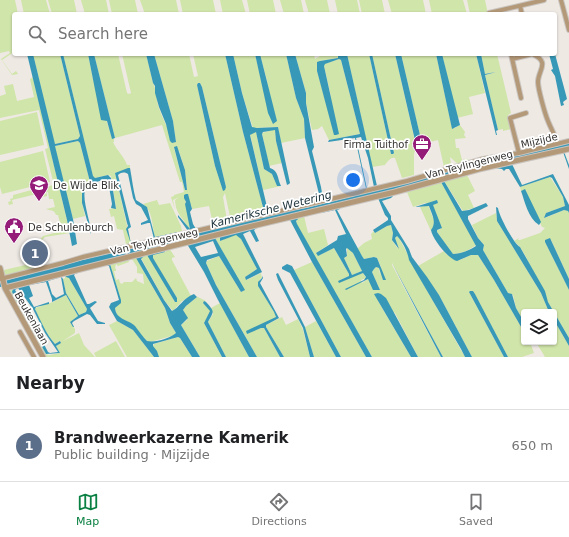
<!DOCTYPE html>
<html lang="en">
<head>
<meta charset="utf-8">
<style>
	:root { --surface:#fff; --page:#f2f2f2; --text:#202124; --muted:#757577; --line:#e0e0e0; --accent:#0b8043 }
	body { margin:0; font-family:"DejaVu Sans",sans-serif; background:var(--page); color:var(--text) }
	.controls { position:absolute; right:12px; bottom:12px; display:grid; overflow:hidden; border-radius:4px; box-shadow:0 1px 3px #0004 }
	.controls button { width:36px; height:36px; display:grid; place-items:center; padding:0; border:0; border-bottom:1px solid var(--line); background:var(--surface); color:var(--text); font:20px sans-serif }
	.you { position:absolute; left:353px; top:180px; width:14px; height:14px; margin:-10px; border:3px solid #fff; border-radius:50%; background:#1a73e8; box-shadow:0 0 0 6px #1a73e833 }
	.badge { display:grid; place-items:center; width:26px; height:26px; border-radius:50%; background:var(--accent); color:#fff; font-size:13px; font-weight:700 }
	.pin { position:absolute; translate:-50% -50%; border:2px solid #fff; box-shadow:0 1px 4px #0006 }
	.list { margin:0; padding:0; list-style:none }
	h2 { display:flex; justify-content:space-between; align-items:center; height:52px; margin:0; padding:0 16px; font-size:17px }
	h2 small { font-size:13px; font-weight:400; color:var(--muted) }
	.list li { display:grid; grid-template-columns:26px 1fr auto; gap:12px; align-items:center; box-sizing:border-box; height:72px; padding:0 16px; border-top:1px solid var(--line) }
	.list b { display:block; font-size:15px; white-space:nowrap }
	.list p { margin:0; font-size:13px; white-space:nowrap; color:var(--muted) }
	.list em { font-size:13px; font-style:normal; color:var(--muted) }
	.icon { flex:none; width:22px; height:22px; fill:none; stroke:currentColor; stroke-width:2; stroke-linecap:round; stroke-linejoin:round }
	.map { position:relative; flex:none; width:569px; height:357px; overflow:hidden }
	.search { position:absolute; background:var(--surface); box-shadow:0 1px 3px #0004; left:12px; right:12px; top:12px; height:44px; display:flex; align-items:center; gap:10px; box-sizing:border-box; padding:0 14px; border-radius:4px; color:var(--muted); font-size:15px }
	.sheet { height:124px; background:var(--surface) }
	nav { display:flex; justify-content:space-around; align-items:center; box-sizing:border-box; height:56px; border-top:1px solid var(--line); background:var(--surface); font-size:11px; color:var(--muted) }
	nav a { display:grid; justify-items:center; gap:2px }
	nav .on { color:var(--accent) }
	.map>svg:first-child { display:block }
	.green { fill:#d0e5a9; fill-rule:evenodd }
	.water { fill:#3799b7; fill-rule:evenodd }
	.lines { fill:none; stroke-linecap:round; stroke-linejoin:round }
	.minor-casing { stroke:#c9c4bf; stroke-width:6 }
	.tertiary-casing { stroke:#c9c4bf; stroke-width:7 }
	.minor { stroke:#b49978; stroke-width:4 }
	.tertiary { stroke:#b49978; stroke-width:5 }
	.labels { text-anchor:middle; stroke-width:3.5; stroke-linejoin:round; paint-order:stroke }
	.street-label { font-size:10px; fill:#343230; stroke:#fff }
	.poi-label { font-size:10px; fill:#343230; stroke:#fff; text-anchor:start }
	.water-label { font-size:11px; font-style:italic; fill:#21363e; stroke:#fff }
</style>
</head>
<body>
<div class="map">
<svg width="569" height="357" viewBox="0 0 569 357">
	<rect width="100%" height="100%" fill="#eee9e3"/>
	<path class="green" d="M0 0H15L18 14H14V52L2 60 12 74 16 71 18 74 12 75 1 59 10 53 9 51 0 53Z
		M21 0H46L50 14H24Z
		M48 0H74L77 14H52Z
		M81 0H106L109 14H85Z
		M109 0H135L138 14H112Z
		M140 0H176L179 14H145Z
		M180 0H213L216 14H183Z
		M220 0H242L246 14H223Z
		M247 0H273L276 14H250Z
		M280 0H301L304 14H284Z
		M305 0H327L330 14H309Z
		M335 0H357L360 14H338Z
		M359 0H382L385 14H362Z
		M388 0H423L426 14H392Z
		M429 0H463L467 14H432Z
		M467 0H485L488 14H470Z
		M33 54H60L80 136 78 139 55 144 54 143Z
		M63 54H88L93 79 112 138H114V142H113C117 151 124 156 127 165H130V168L115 173 131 243 126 244 123 230 117 229 114 216 111 217 109 209 116 208 111 176 108 175 95 178 93 177Z
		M94 54H118L127 93 129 94 131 93 122 54H146L153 83C157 90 156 100 159 108 163 120 169 131 176 142L173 121 154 54H189L194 77 198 76 193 54H225L243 132 264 211 241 216 230 217 225 193 223 197 227 220 213 224 209 206 192 209 191 205 185 199 190 228 189 229C182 216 176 215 175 200L179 197 173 200 175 210 171 197 174 196V195L184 192 182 182H180L162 125 115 138ZM198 83H200L202 87 226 187 223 190 215 166 197 85ZM174 148 179 151 185 170 187 189 186 190H185Z
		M233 54H255L270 118 267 81 260 54H286L296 98 304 119 305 138 281 143 278 127 253 128 242 93Z
		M295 54H314L315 59 320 56 319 54H338V58L320 61 317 71 335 135 330 92 324 66V64L339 59 341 60 360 134 329 140 322 126 318 129 312 130 306 103V93Z
		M347 54H369L391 154H393L394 153 372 54H395L417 150 414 153V175L402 178 395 158C391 157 388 161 385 165L372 167Z
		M401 54H436L452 128H455L460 125 465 132 464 135 466 138 455 139 456 148H459L462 160 468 159 469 162 459 165 450 157 451 164 444 167 438 140 422 144Z
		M442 54H476L485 93 469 97 473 114 457 118Z
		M481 54H497L511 113 508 115 511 129 503 131V129L498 130 485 75 496 72 485 74Z
		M33 77 70 233 45 237 40 242 39 241 43 236 62 231 58 215H56C54 209 50 211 46 209L55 207 53 199H49L48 192 45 193 44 190 41 191 40 188 54 185 45 149 48 148 39 110 0 118V96L6 94 4 86 13 84 17 101 34 97 30 79Z
		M37 112 44 145 0 155V121Z
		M275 129 276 141 282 163 269 166 262 133Z
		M254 132H256L264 169 272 174 277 186H281L263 190 251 138 250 135Z
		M78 141 80 143 90 182 82 190V203L85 216 73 219 54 148 55 146Z
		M43 151 50 182 2 194 0 187V162Z
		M467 175 475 191 468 195 474 208 463 211 444 181Z
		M550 177 563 197 565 206 546 213 545 218 564 210 568 211 569 213V279L551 240 545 242 569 290V338L548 302 525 255 520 247 514 241 519 238 518 240H520L540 233 545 228 542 227 525 190 521 191 520 187Z
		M441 182 476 245C470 250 461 254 453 254L451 252 437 232V230L441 229 432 205 437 203H425L413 207 407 192Z
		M39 188 40 192 43 191 44 194 47 193V196L43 197 41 193 12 200 13 204 9 205 8 202 11 201 10 199 13 198V195Z
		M157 200 159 205 170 203 181 226 182 231 155 237C152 226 153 211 143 204Z
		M428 205 435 223 431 231 420 207Z
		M496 213 497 221 541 293 549 312H524V322L516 308 513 295 508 293 483 250 484 245 478 238 472 225Z
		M304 216 308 233 324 229 328 245 316 253 320 255 334 248 349 274V276L338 281 363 273 366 278 361 280 362 283 368 279 380 290 372 272 374 269 376 267 379 268 380 275 381 267 377 258 374 257 364 259 357 249 364 243 372 239 371 234 374 231 375 233 387 226 391 225 393 233 392 240 398 249 395 238 397 236 399 238 425 287 465 357H443L392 263V265L441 357H418L395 313 378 301 411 357H372L296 224 297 217Z
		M236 234 241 239 257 269 245 277 247 280 261 273 262 278 260 279 258 286 276 315 275 319 247 333 261 328H264L280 357H257L216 285 206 263 207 261 219 256 241 292 244 290 215 238 220 236V241Z
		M347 247 353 253 362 271 352 275 344 258 347 256Z
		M169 248 175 257 172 258V260L191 296 182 301 173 311 164 300 141 258 147 253 175 302 177 300V298L152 258V255L165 252Z
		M444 251 446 254 460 260 471 255H478L494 280 524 332V342H530L534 353 522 357H508L473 291 469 292 504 357H472L439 295 418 266Z
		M136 256V258L165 308 170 323 176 333 175 335 150 342 147 341 127 321C121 320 115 315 115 308L121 301 110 264 128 259 129 262 118 266 116 264 115 268 116 269V271H114L116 280 119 279 120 283 122 284 124 282H132L136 278 137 281 144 284 143 274 137 273V267L132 259Z
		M32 260 33 265H35V268L6 277V275L4 274V270L30 264V261Z
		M312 262 366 357H341L294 270Z
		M65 275 69 278 87 309 86 312 79 315 66 293 63 279 65 278Z
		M16 286 12 292 46 354 49 355 60 353 56 346 61 342 60 341 55 344C47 334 39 321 35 308L53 302 66 295 78 316 70 322 75 329V333L63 341 79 333 84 345 95 357H45L10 292 11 288Z
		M196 296 206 301 203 303 210 310V313L204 323 222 357H200L181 325 187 320 183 310 186 306 197 297Z
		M220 303 249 357H226L208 322 213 314 211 308Z
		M282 317 286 325 298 319 303 330 310 357H284L266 327V325Z
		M554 320 569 346V357H545L536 342H554Z
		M117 321 133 330 154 357H127L109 325Z
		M316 321 336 357H314L305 327Z
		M178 337 180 338 192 357H158L153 346 154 344Z
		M116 341 125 357H96L94 353Z"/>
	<path class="water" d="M27 54H33L55 144 78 139 80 136 60 54H63L93 176 95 178 108 175 111 178 116 209 111 208 112 204 108 181 107 179C101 181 93 182 88 185 78 192 92 224 91 234L82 203V190L90 182 80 143 78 141 55 146 73 219 77 244 72 246 67 220Z
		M88 54H94L115 138 112 139 107 121 101 120Z
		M146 54H154L173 121 176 142 172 143 170 141 166 124 159 107 155 93V86L153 83Z
		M225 54H233L242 93 252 127 257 128 278 127 290 183 289 184 287 185 276 141 275 130 263 132 262 134 270 168C279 171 277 178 281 186H277L272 174 264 169 256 132 250 135 268 211H264L243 132Z
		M255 54H260L277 121 273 124 268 113Z
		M286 54H295L306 93V103L314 147 312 151 321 187 323 199 311 202V200L320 198 305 138 304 119 296 98Z
		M338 54H347L377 186 374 187 368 158 361 137 356 138 367 189 359 190 366 188 355 138 328 142 329 140 360 134 341 60 339 59 325 64 324 66 339 134 336 135H334L317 71V62L320 61 338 58Z
		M369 54H372L394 153 393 154H391Z
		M395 54H401L423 148 417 149Z
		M436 54H442L460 125 452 129Z
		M476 54H481L485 74 496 72 485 75 498 130 496 131 497 135H496Z
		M549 54H555L566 95 567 99 563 102 564 105 561 106 555 76 551 70 553 69Z
		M198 83H200L202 87 226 187 225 190 223 191 215 166 197 85Z
		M569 143V146L563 149 569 165V169L563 152 444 178 128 254 127 250 266 215 306 208 414 181 479 162 511 157Z
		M177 146 185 170 187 190H185L174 147Z
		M512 164 522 185 553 174 569 205V213L568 211 564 210 544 218 546 213 565 206 563 197 552 178 550 177 520 187 509 169H506L504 171 502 169 495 168Z
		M128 168H130C132 179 133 189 136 200L147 207 155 237 178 232 179 233 154 239 150 223H148L141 225V223L148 220 141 207 136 204 133 198 128 174C124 172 122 172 118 175L131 227 128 229 131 244 126 229 128 226 127 223 115 173Z
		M444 181 462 211 469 210 486 203 488 206 468 216V219L478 238 484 245 483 250 508 293 512 294 516 308 524 322V332L494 280 478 255H471L457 261C448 259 432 238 431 230 437 222 432 215 429 206L415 207 437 200 438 203 433 205 442 228 437 230V232L453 254C461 254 470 250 476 246L441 182Z
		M525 189 541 222 539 225C528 218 525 202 521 191Z
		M186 194H188L192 209 190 212 193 224 196 229 188 231 178 217V215L190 229 185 204 186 202 184 198V195Z
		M394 195 391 198 382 201 391 216V220L409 249 412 257 427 277 439 295 472 357H465L461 349 409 260C408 253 403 242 397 236L395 238 399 249 392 240 393 233 391 225 387 226 375 233 373 230 388 220V218L385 215 378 198Z
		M496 207 498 208C499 216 514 244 520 247L545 291 548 302 569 338V346L554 320V312H549L541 293 497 221Z
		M339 208 340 209 337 210 362 256 364 259 374 257 377 258 386 280H383L379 268 376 267 374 269 372 272 380 290H373L368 279 346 290 345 289 364 280 366 277 363 273 339 283 338 281 349 276V274L334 248 318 256 316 253 337 240 338 236 346 234 335 210 321 213V212ZM347 248 353 253 362 271 352 275 344 258 347 256 346 249Z
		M298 218V219L296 221 297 224 372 357H366L312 262 290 220 288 221 287 219Z
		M256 227 257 228 254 230 259 241 256 242 250 231 243 234 262 272 246 280 245 277 257 269 241 239 236 235 220 241V236Z
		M215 238 245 290 241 292 219 256 207 260 206 263 216 285 257 357H249L218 300 204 272 187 244ZM213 241 218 253 201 257 195 247Z
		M550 238 569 279V290L545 242V240Z
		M163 249 165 252 153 255V258L177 298V302H175L147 255Z
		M125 250 126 255 0 287V282L90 258Z
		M145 255 141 259 164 300 172 311C179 308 183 298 194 294L197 297 186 306 183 310 188 318 181 325 200 357H192L180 338 178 337 153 344V346L157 351 159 357H154L133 330 117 321 109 307 111 303 119 300 109 266H104V264H110L121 300V303L115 308C116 320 128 319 135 326 139 331 143 337 147 341 155 343 171 338 176 333L170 323 165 308 136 258Z
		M392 263 443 357H441Z
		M287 264 292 266 341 357H336L290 273 282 269V267Z
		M87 269 86 270 75 274 74 275 87 304H89L95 301 97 302 90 308 98 321 105 323V324H97L90 315 87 314 74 321 72 323 74 327H73L70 322 78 316 66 295 52 302V299L46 282 29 285 33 296 29 298 34 307 49 302V304L36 307 35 309C41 321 46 334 55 344L60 341 61 343 56 346 60 353 46 354 12 292 13 289 18 286 60 275 63 279 66 293 79 315 86 312 87 309 69 278 66 277 65 275ZM61 277 64 294 56 298 52 294 48 281ZM18 288 33 309 45 333 58 352 50 353 48 352 31 319 30 315 15 290Z
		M278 273 305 327 314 357H310L303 328 278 280 276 274Z
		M262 276 263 278 260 283 279 318 266 325V327L284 357H280L264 328H261L247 334 246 331 276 317 274 312 258 286V282L262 278Z
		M470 291H473L475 294 508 357H504L469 292Z
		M378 293 381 294 386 298 418 357H411L374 294Z
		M204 301 206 302C215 312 214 311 208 322L226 357H222L204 323 210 311 203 303Z"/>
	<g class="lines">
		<g class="minor-casing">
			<path id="minor" d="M561 0 569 30
				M520 6 522 14
				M489 13 544 0
				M511 54 521 98
				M532 54C551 62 538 70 538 82 538 89 545 114 548 121 551 129 556 136 557 144
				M512 59 532 54
				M519 153 510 118 526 113
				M0 279 63 263 83 257 200 230 225 224 407 181 483 159 519 153 569 141
				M20 332 34 357"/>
		</g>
		<g class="tertiary-casing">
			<path id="tertiary" d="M0 268 5 288 43 357
				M5 288 240 229 395 192 479 169 569 149"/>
		</g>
		<use href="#minor" class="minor"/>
		<use href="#tertiary" class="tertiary"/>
	</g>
	<defs>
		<g id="office-pin" transform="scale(1)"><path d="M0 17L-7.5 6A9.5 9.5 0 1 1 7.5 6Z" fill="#941b77" stroke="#fff"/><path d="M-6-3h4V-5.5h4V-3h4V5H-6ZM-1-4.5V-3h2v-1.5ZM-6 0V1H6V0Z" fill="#fff"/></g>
		<g id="school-pin" transform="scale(1)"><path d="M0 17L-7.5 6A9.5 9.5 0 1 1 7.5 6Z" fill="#941b77" stroke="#fff"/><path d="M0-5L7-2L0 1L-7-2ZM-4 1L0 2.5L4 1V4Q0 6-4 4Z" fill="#fff"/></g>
		<g id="civic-pin" transform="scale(1)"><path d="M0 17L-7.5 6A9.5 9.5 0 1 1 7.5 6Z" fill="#941b77" stroke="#fff"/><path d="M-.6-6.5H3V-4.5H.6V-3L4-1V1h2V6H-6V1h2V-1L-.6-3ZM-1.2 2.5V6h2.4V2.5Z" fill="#fff"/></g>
	</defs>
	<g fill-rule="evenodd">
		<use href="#office-pin" x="422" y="144"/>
		<use href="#school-pin" x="39" y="185"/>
		<use href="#civic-pin" x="14" y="227"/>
	</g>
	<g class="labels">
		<g class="street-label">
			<text transform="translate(539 140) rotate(-13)" y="4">Mijzijde</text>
			<text transform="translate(469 164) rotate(-14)" y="4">Van Teylingenweg</text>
			<text transform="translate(154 241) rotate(-13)" y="4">Van Teylingenweg</text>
			<text transform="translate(32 318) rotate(61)" y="4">Beukenlaan</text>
		</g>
		<g class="poi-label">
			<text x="408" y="148" text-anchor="end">Firma Tuithof</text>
			<text x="53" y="189">De Wijde Blik</text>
			<text x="28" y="231">De Schulenburch</text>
		</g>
		<g class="water-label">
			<text transform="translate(271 209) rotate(-14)" y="4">Kameriksche Wetering</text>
		</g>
	</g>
</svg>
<div class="controls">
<button><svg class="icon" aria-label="layers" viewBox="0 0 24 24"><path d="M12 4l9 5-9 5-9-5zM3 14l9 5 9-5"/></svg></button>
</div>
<div class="you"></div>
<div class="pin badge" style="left:35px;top:253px;background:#5c6f8a">1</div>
<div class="search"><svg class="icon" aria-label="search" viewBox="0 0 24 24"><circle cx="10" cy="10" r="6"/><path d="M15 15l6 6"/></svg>Search here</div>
</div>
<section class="sheet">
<h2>Nearby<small></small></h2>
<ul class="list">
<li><span class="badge" style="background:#5c6f8a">1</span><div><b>Brandweerkazerne Kamerik</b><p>Public building · Mijzijde</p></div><em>650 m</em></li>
</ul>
</section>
<nav>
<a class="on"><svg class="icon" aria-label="map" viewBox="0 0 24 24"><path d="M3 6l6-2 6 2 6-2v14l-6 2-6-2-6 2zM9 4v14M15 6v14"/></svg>Map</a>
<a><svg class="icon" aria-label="directions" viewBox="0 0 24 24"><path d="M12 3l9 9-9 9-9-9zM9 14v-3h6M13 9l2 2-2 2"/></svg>Directions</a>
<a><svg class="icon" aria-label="saved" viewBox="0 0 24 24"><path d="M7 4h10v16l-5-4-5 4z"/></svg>Saved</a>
</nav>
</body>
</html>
